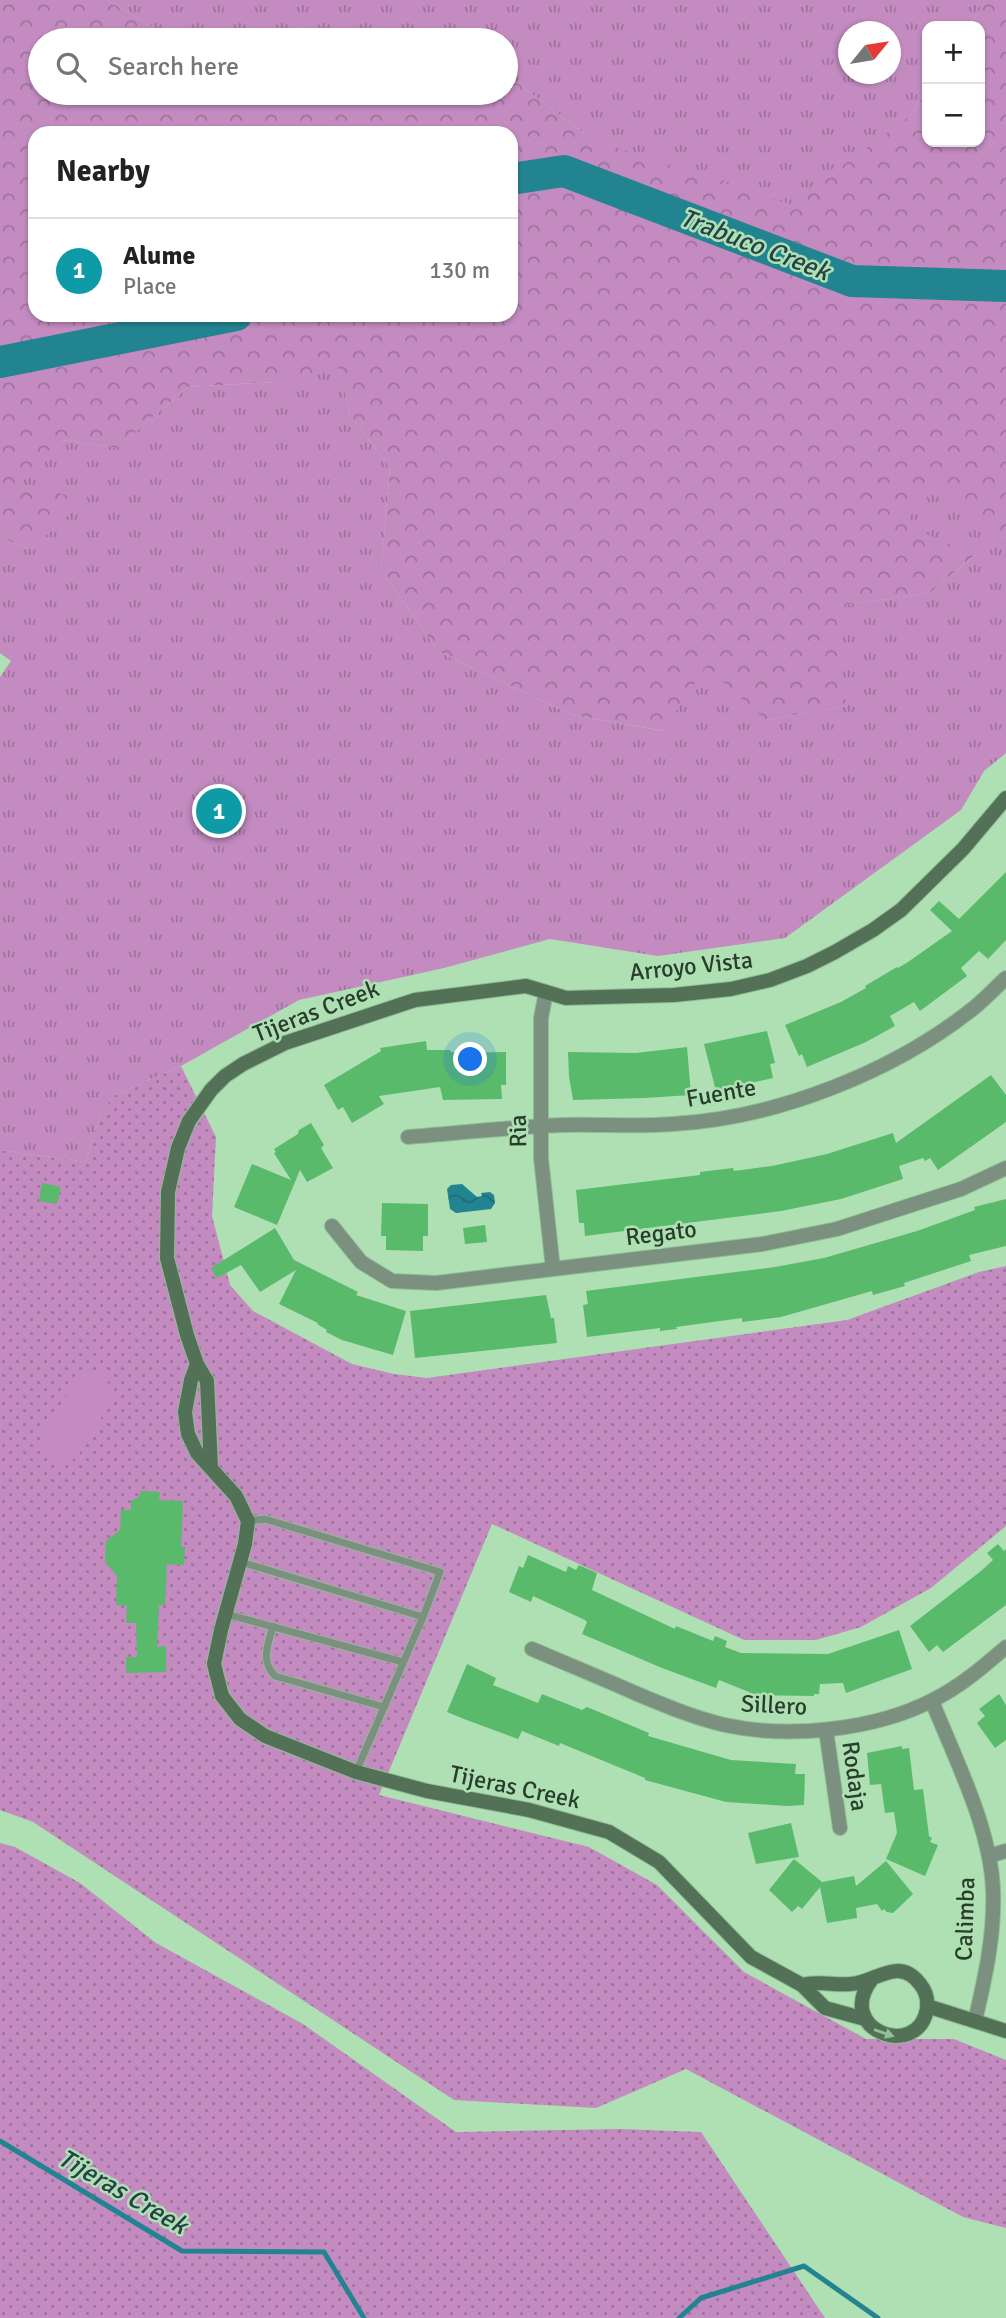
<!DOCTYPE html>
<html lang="en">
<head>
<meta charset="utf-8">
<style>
	:root { --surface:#fff; --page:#f6f6f6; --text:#222; --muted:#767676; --line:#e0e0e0; --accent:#2563eb }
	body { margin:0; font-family:Signika,sans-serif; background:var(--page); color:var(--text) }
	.controls { position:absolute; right:21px; top:21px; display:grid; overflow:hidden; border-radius:14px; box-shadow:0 2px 5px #0004 }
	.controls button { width:63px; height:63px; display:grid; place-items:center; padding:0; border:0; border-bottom:2px solid var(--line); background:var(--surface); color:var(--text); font:35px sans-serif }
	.compass { position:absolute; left:838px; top:21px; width:63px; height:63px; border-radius:50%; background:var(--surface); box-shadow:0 2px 5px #0004; rotate:60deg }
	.you { position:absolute; left:471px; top:1060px; width:24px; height:24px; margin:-18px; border:5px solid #fff; border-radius:50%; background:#1a73e8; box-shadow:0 0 0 10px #1a73e833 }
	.badge { display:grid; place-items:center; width:46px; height:46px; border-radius:50%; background:var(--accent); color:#fff; font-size:23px; font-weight:700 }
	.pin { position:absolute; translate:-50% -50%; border:4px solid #fff; box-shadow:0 2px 7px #0006 }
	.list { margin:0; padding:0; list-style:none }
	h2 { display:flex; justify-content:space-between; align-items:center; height:91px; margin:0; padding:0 28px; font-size:30px }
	h2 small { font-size:23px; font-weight:400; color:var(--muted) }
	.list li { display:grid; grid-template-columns:46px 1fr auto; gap:21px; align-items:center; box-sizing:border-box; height:105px; padding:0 28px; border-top:2px solid var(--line) }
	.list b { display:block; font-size:26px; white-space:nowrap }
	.list p { margin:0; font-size:23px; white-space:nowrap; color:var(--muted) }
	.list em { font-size:23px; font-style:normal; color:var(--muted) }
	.icon { flex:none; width:38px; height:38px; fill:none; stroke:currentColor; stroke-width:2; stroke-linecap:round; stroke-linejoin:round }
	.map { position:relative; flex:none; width:1006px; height:2318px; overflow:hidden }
	.search { position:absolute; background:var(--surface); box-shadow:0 2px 5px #0004; left:28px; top:28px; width:490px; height:77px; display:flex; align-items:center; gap:18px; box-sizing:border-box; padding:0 24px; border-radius:38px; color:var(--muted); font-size:26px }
	.panel { position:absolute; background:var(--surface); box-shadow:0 2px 5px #0004; left:28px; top:126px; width:490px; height:196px; border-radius:21px }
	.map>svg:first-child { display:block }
	.grass { fill:url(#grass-dots) }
	.forest { fill:url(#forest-crowns); fill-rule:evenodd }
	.park { fill:url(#park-tufts); fill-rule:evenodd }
	.garden { fill:#c38bc0 }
	.water { fill:url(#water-waves) }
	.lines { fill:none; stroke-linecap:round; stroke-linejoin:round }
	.stream { stroke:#228490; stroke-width:5 }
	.river { stroke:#228490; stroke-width:32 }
	.building { fill:#59ba6b }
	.lane-casing { stroke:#91bc96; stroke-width:9 }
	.street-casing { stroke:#91bc96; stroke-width:16 }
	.secondary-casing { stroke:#91bc96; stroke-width:16 }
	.lane { stroke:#7b907e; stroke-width:7 }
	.street { stroke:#7b907e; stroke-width:14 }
	.secondary { stroke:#527156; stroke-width:14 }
	.oneway { fill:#92bf98 }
	.labels { text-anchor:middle; stroke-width:5; stroke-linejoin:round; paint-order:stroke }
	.street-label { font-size:24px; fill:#293d2b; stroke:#aee0b4 }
	.water-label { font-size:26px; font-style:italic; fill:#264247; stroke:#aee0b4 }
</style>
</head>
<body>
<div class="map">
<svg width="1006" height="2318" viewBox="0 0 1006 2318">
	<defs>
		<pattern id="grass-dots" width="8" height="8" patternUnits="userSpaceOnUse" patternTransform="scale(1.75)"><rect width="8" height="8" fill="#c38bc0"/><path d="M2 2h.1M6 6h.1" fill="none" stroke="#9e739c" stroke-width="1.8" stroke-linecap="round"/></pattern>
		<pattern id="forest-crowns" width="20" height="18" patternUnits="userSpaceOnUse" patternTransform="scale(1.75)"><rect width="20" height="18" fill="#c38bc0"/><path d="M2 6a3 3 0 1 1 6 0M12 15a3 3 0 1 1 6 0" fill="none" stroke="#9e739c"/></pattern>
		<pattern id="park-tufts" width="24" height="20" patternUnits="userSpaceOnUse" patternTransform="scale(1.75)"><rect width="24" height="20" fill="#c38bc0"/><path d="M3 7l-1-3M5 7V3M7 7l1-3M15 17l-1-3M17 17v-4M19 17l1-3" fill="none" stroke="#9e739c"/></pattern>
		<pattern id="water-waves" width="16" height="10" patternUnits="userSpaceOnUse" patternTransform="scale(1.75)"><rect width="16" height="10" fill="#228490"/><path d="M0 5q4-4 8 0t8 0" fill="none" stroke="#1e6d76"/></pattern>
	</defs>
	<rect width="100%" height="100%" fill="#aee0b4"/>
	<path class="grass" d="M181 1066 216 1137 212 1216 230 1285 253 1311 352 1364 394 1374 427 1378 847 1320 979 1272 1006 1266V1526L931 1588 861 1627 816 1640H744L492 1524 379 1795 589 1847 657 1885 744 1972 866 2039H954L1006 2060V2228L963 2217 686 2069 596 2108 454 2100 33 1822 0 1810V1150L86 1162 101 1111 115 1095Z
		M0 1843 15 1847 80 1883 156 1943 303 2024 456 2132 619 2129 701 2132 825 2318H0Z"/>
	<path class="forest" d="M0 0H107L175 40 308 27 327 40H40V93H506V74L593 140 910 116 927 90V142H980V26H969L986 0H1006V539L931 485 976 554 930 593 839 606 847 706 765 720 664 731 572 715 439 652 381 570 390 467 350 415 339 369 274 382 188 387 117 448 60 440 86 500 31 549 0 538ZM35 133H511V315H35Z"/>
	<path class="park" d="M107 0H986L969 26H927V90L910 116 790 204 593 140 506 74V40H327L308 27 175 40ZM848 32H890V74H848Z
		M339 368 350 415 390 467 381 570 439 652 572 715 663 731 706 667 765 720 846 706 838 606 930 593 975 555 905 525 931 484 1006 539V753L984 771 961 810 785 938 658 956 550 939 444 968 299 1000 181 1066 115 1095 101 1111 86 1162 0 1150V677L11 661 0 653V538L31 549 85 500 15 482 60 440 117 448 188 387 274 382Z"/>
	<path class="garden" d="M89 1370C97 1370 103 1372 107 1380 118 1401 101 1417 90 1435 83 1447 80 1457 66 1464 49 1462 34 1448 45 1430 49 1422 57 1415 61 1407 72 1390 64 1375 89 1370Z"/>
	<path class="water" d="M462 1184 477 1197 482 1196 481 1193 490 1192 494 1195 495 1203 491 1209 456 1213 450 1209 447 1189 451 1185Z"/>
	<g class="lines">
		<path class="stream" d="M0 2141 182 2251 324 2252 364 2318
			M679 2318 701 2298 804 2266 878 2318"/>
		<path class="river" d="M511 179 564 171 852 281 1006 286
			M0 362 236 315"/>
	</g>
	<path class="building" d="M1006 872V940L988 959 979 951 961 968 967 976 920 1011 914 1002 890 1016 895 1026 866 1042 807 1067 802 1054 799 1056 785 1025 841 1002 866 988 865 986 897 967 898 968 908 962 952 931 930 910 939 901 959 919Z
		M767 1031 775 1063 770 1064 773 1078 716 1091 704 1044Z
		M426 1041 427 1050H450L451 1052 461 1053 506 1052V1085H501L502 1099 443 1100 440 1087 379 1096 384 1104 352 1123 343 1107 338 1110 324 1085 381 1051 380 1048Z
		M687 1047 691 1095 645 1098 573 1100 569 1076 568 1052 636 1053Z
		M991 1075 1006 1095V1122L938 1170 930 1158 925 1161 923 1158 899 1166 903 1179 841 1199 781 1211 585 1236 584 1223H579L576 1190 700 1175V1172L733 1168 734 1171 772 1166 827 1154 893 1133 896 1143Z
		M311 1123 324 1145 321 1148 333 1168 307 1182 300 1170 277 1225 234 1207 252 1164 291 1180 274 1153 276 1152 274 1149 298 1134 299 1130Z
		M42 1183 61 1187 57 1204 39 1201Z
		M1006 1199V1246L969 1255 971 1261 904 1283 905 1286 873 1295 872 1291 781 1317 742 1322V1318L676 1327 677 1329 660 1331V1328L587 1337 583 1305 588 1304 586 1291 775 1267 824 1258 917 1231 975 1210 974 1207Z
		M382 1203 428 1204V1236H423V1251L386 1250V1236H381Z
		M485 1225 487 1242 465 1244 463 1228Z
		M275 1228 294 1260 358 1292 356 1295 406 1311 393 1355 342 1340 326 1332 327 1330 317 1324 318 1323 279 1304 296 1270 260 1292 241 1265 217 1278 211 1268Z
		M546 1295 551 1318H554L557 1343 415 1358 410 1311Z
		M140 1491 160 1492 159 1500 183 1501 181 1547H185L184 1565 167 1564 165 1605H159L157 1647 166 1646V1672L126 1673V1657H137L136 1623H126L127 1606 116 1605 117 1576 105 1562 106 1541 120 1530 121 1510H131V1501L140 1496Z
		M998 1544 1004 1551 1006 1549V1605L943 1652 937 1645 929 1652 910 1626 981 1571 993 1560 987 1553Z
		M528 1555 566 1572 568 1566 576 1570 579 1565 597 1573 592 1590 675 1629 676 1626 713 1641 715 1636 727 1641 725 1647 741 1653 828 1654 899 1630 912 1669 846 1693 843 1683 820 1684 819 1694H814V1696L749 1695V1692L719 1680 716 1688 662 1668 582 1634 587 1622 585 1620 533 1596 531 1602 509 1592 519 1566 523 1568Z
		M467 1664 496 1678 493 1685 538 1703 542 1694 582 1710 587 1707 649 1733 648 1736 731 1760 796 1764 795 1774H805L804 1805 787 1806 726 1802 645 1780V1778L560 1743 559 1746 522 1731 518 1739 464 1719 447 1712Z
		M999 1694 1006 1705V1740L995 1748 977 1723 985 1716 979 1709Z
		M902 1746V1749L909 1748 914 1790 923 1789 929 1836 932 1838 930 1842 938 1845 925 1876 886 1859 897 1833 894 1812 885 1813 881 1784 870 1785 867 1753Z
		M791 1823 799 1857 756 1864 748 1833Z
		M794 1859 822 1882 854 1876 856 1886 886 1861 913 1894 893 1913 887 1912 884 1909 882 1911 877 1904 856 1908 857 1918 827 1923 820 1887 802 1909 798 1906 792 1912 769 1890Z"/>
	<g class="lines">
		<g class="lane-casing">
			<path id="lane" d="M248 1521 265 1519 440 1572 423 1617 356 1772
				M241 1562 423 1617
				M226 1614 403 1662
				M273 1626C268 1644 260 1661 275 1676L384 1707"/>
		</g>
		<g class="street-casing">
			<path id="street" d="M546 992 541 1018V1158L553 1269
				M408 1137C459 1133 511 1127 562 1125 599 1124 636 1127 673 1124 777 1118 894 1072 975 1007 986 998 996 987 1006 978
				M332 1226 361 1262 392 1281 436 1283 763 1244 837 1229 961 1189 1006 1168
				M532 1649C567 1664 601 1678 635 1693 664 1705 694 1718 725 1725 789 1739 875 1730 933 1700 960 1687 984 1666 1006 1647
				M932 1701C955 1759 990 1826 993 1889 995 1934 985 1978 975 2021
				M826 1730 840 1828
				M989 1856 1006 1851"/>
		</g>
		<g class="secondary-casing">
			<path id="secondary" d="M197 1364 191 1380 185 1412 188 1434 197 1453 236 1496 248 1521 245 1544 221 1630 214 1664 222 1696 240 1719 265 1736 356 1772 427 1791 529 1810 609 1832 659 1862 751 1957 802 1985 825 2008 865 2019
				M211 1468 207 1381 197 1364 187 1335 167 1258 168 1192 178 1148 189 1121 211 1090 225 1076 243 1064 285 1043 415 1000 526 986 566 998 674 995 731 989 770 980 807 966 835 952 873 930 901 910 963 849 1006 798
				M802 1985C820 1980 834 1986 851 1984 875 1983 899 1955 920 1984 926 1991 928 2000 927 2009 918 2061 833 2030 872 1979
				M927 2006 1006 2031"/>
		</g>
		<use href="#lane" class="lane"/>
		<use href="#street" class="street"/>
		<use href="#secondary" class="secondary"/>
	</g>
	<defs><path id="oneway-solid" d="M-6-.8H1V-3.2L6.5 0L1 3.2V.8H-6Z" transform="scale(1.75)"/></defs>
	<use class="oneway" href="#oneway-solid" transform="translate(884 2033) rotate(19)"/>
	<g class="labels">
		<g class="street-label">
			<text transform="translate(691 966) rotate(-6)" y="8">Arroyo Vista</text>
			<text transform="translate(316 1011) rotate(-21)" y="8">Tijeras Creek</text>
			<text transform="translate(721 1093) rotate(-10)" y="8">Fuente</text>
			<text transform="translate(518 1131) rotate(-91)" y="8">Ria</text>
			<text transform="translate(661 1233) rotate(-7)" y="8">Regato</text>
			<text transform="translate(774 1705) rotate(3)" y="8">Sillero</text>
			<text transform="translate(855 1776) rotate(82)" y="8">Rodaja</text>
			<text transform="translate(515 1787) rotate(12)" y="8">Tijeras Creek</text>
			<text transform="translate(965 1919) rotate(-88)" y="8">Calimba</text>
		</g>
		<g class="water-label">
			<text transform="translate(755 244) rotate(21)" y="9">Trabuco Creek</text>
			<text transform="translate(123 2191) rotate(30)" y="9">Tijeras Creek</text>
		</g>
	</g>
</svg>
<div class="controls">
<button>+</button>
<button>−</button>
</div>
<svg class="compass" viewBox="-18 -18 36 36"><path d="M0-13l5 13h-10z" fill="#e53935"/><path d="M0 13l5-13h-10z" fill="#767676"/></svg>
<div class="you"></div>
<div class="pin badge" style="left:219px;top:811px;background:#0f9aa8">1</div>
<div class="search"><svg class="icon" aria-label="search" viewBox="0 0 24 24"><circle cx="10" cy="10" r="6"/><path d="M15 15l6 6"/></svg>Search here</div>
<section class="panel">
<h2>Nearby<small></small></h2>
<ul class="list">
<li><span class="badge" style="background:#0f9aa8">1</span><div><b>Alume</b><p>Place</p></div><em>130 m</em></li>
</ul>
</section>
</div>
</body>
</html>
